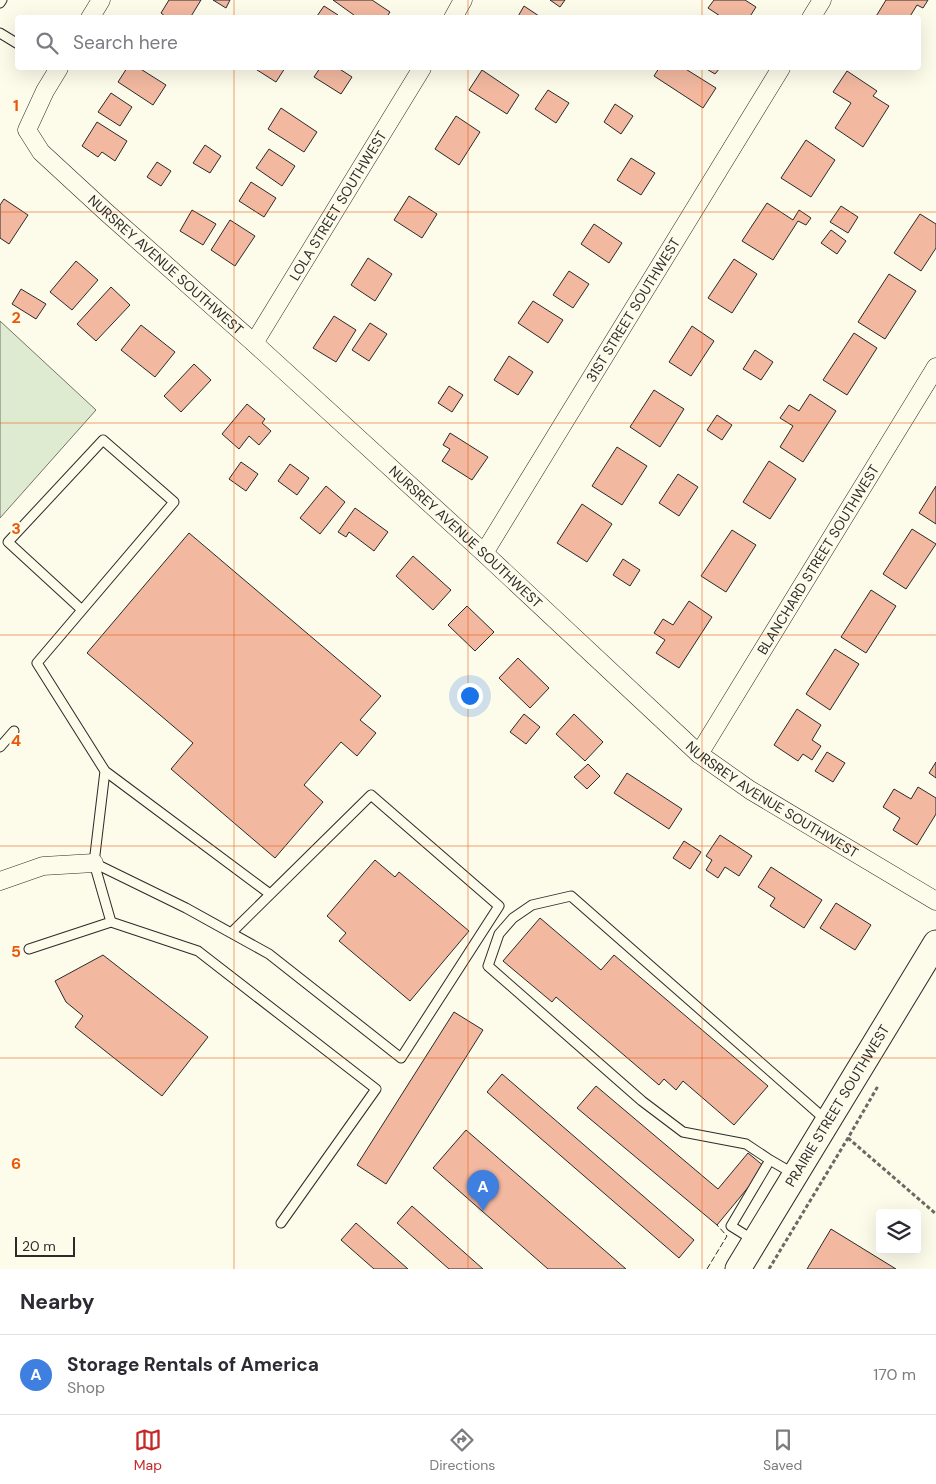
<!DOCTYPE html>
<html lang="en">
<head>
<meta charset="utf-8">
<style>
	:root { --surface:#fff; --page:#f2f2f3; --text:#2b2b33; --muted:#7c7c81; --line:#e1e1e2; --accent:#c62828 }
	body { margin:0; font-family:"DM Sans",sans-serif; background:var(--page); color:var(--text) }
	.controls { position:absolute; right:15px; bottom:15px; display:grid; overflow:hidden; border-radius:5px; box-shadow:0 5px 20px #0002 }
	.controls button { width:45px; height:45px; display:grid; place-items:center; padding:0; border:0; border-bottom:1px solid var(--line); background:var(--surface); color:var(--text); font:25px sans-serif }
	.scale { position:absolute; left:15px; bottom:12px; width:60px; box-sizing:border-box; padding-left:5px; border:2px solid #2b2b2b; border-top:0; font-size:14px; line-height:18px; white-space:nowrap; color:#2b2b2b; -webkit-text-stroke:4px #fdfbea; paint-order:stroke }
	.you { position:absolute; left:469px; top:695px; width:18px; height:18px; margin:-12px; border:4px solid #fff; border-radius:50%; background:#1a73e8; box-shadow:0 0 0 8px #1a73e833 }
	.badge { display:grid; place-items:center; width:32px; height:32px; border-radius:50%; background:var(--accent); color:#fff; font-size:16px; font-weight:700 }
	.pin { position:absolute; translate:-50% -41px; filter:drop-shadow(0 1px 2px #0008) }
	.pin::after { content:''; position:absolute; top:26px; width:18px; height:15px; background:inherit; clip-path:polygon(0 0,100% 0,50% 100%) }
	.list { margin:0; padding:0; list-style:none }
	h2 { display:flex; justify-content:space-between; align-items:center; height:65px; margin:0; padding:0 20px; font-size:21px }
	h2 small { font-size:16px; font-weight:400; color:var(--muted) }
	.list li { display:grid; grid-template-columns:32px 1fr auto; gap:15px; align-items:center; box-sizing:border-box; height:80px; padding:0 20px; border-top:1px solid var(--line) }
	.list b { display:block; font-size:19px; white-space:nowrap }
	.list p { margin:0; font-size:16px; white-space:nowrap; color:var(--muted) }
	.list em { font-size:16px; font-style:normal; color:var(--muted) }
	.icon { flex:none; width:28px; height:28px; fill:none; stroke:currentColor; stroke-width:2; stroke-linecap:round; stroke-linejoin:round }
	.map { position:relative; flex:none; width:936px; height:1269px; overflow:hidden }
	.search { position:absolute; background:var(--surface); box-shadow:0 5px 20px #0002; left:15px; right:15px; top:15px; height:55px; display:flex; align-items:center; gap:12px; box-sizing:border-box; padding:0 18px; border-radius:5px; color:var(--muted); font-size:19px }
	.sheet { height:145px; background:var(--surface) }
	nav { display:flex; justify-content:space-around; align-items:center; box-sizing:border-box; height:70px; border-top:1px solid var(--line); background:var(--surface); font-size:14px; color:var(--muted) }
	nav a { display:grid; justify-items:center; gap:2px }
	nav .on { color:var(--accent) }
	.map>svg:first-child { display:block }
	.green { fill:#deebd1; stroke:#74746e }
	.building { fill:#f2b8a0; stroke:#2b2b2b }
	.lines { fill:none; stroke-linecap:round; stroke-linejoin:round }
	.lane-casing { stroke:#2b2b2b; stroke-width:11 }
	.street-casing { stroke:#2b2b2b; stroke-width:19 }
	.secondary-casing { stroke:#2b2b2b; stroke-width:27 }
	.path { stroke:#6a6964; stroke-width:3; stroke-dasharray:4 2.5; stroke-linecap:butt }
	.lane { stroke:#fdfbea; stroke-width:9 }
	.street { stroke:#fdfbea; stroke-width:18 }
	.secondary { stroke:#fdfbea; stroke-width:25 }
	.fence { stroke:#2b2b2b; stroke-width:1; stroke-dasharray:6 2.5; stroke-linecap:butt }
	.grid { fill:none; stroke:#e8590c; stroke-width:1; stroke-opacity:0.55 }
	.labels { text-anchor:middle; stroke-width:4; stroke-linejoin:round; paint-order:stroke }
	.street-label { font-size:14px; fill:#2b2b2b; stroke:#fdfbea }
	.grid-label { font-size:16px; text-anchor:middle; font-weight:bold; fill:#e8590c; stroke:#fdfbea; stroke-width:4; stroke-linejoin:round; paint-order:stroke }
</style>
</head>
<body>
<div class="map">
<svg width="936" height="1269" viewBox="0 0 936 1269">
	<rect width="100%" height="100%" fill="#fdfbea"/>
	<path class="green" d="M0 321 96 410 0 518Z"/>
	<path class="building" d="M169 0H201L190 18H167L161 13Z
		M213 0H230L226 8Z
		M333 0H372L390 12 386 18H358Z
		M550 0H565L560 7Z
		M714 0H745L756 7 749 18H723L708 8Z
		M886 0H928L923 8 917 5 909 18H875Z
		M324 6 338 15 337 18H320L317 16Z
		M524 6 542 18H517Z
		M127 68H139L166 85 153 105 118 82Z
		M254 68H285L276 82Z
		M320 68H338L352 77 341 94 314 77Z
		M659 68H684L716 88 703 108 654 76Z
		M705 68H720L715 74Z
		M482 70 519 95 507 114 469 90Z
		M847 71 877 91 873 96 889 106 863 147 835 128 851 103 833 92Z
		M548 90 569 103 556 123 535 109Z
		M111 93 132 107 120 126 98 112Z
		M615 104 633 116 621 134 604 122Z
		M281 108 317 132 304 152 268 129Z
		M456 116 480 132 459 165 435 149Z
		M97 122 127 141 115 161 102 152 98 157 82 146Z
		M806 140 835 160 811 197 781 178Z
		M205 145 221 156 210 173 193 163Z
		M269 149 295 166 282 186 256 168Z
		M631 158 655 173 641 195 617 180Z
		M157 162 171 171 161 186 147 177Z
		M251 182 276 198 264 217 239 201Z
		M409 196 437 214 422 238 394 220Z
		M4 199 28 215 9 244 0 238V205Z
		M767 203 793 220 799 210 811 218 806 225 798 221 773 260 742 241Z
		M841 206 858 217 848 233 830 222Z
		M192 210 216 224 203 245 180 231Z
		M920 214 936 224V248L921 271 894 253Z
		M230 220 255 236 235 266 211 250Z
		M594 224 622 243 609 263 581 244Z
		M831 230 846 241 837 254 821 243Z
		M368 258 392 274 375 301 351 285Z
		M734 259 757 274 732 313 708 298Z
		M76 261 98 280 72 310 50 292Z
		M569 271 589 284 573 308 553 295Z
		M889 274 916 291 885 339 858 322Z
		M111 287 130 305 96 341 77 324Z
		M21 289 46 304 36 319 12 304Z
		M533 301 563 320 548 343 518 323Z
		M334 316 356 330 336 362 313 348Z
		M370 323 387 334 369 361 352 350Z
		M141 325 175 352 155 377 121 350Z
		M692 326 714 341 691 376 669 362Z
		M854 333 877 348 847 395 823 380Z
		M755 350 773 362 761 380 743 369Z
		M509 356 533 372 518 395 494 380Z
		M194 364 211 380 181 412 164 396Z
		M449 386 463 395 452 412 438 403Z
		M654 390 684 409 660 447 630 427Z
		M810 394 836 411 803 462 780 447 793 426 780 418 789 405 799 411Z
		M247 404 265 419 262 423 271 431 259 445 249 436 239 449 222 434Z
		M717 415 732 425 722 440 707 430Z
		M450 433 488 457 472 480 442 461 450 449 443 445Z
		M617 447 647 466 622 505 592 486Z
		M769 461 796 479 770 519 743 502Z
		M241 462 258 474 246 491 229 479Z
		M290 464 309 478 297 495 278 481Z
		M678 474 698 487 679 516 659 503Z
		M326 486 345 502 320 534 300 518Z
		M936 486V524L919 513Z
		M582 504 612 524 587 562 557 543Z
		M355 508 388 532 374 551 349 532 346 537 338 532Z
		M912 529 936 544 906 589 883 574Z
		M732 530 756 545 726 592 701 576Z
		M189 533 381 696 360 720 376 733 357 756 341 742 304 785 323 802 275 858 171 769 193 743 87 653Z
		M413 556 451 590 433 610 396 576Z
		M623 559 640 570 630 586 613 575Z
		M871 590 896 606 866 653 841 637Z
		M689 601 712 617 679 668 656 653 665 640 654 633 663 619 673 625Z
		M467 606 494 632 475 651 448 625Z
		M835 649 859 664 830 710 806 694Z
		M518 658 549 688 530 708 499 678Z
		M797 709 821 725 812 740 821 746 812 760 803 754 798 761 774 745Z
		M524 714 540 727 526 744 510 732Z
		M574 714 603 742 585 761 556 734Z
		M827 752 845 763 833 782 815 771Z
		M936 762V778L929 773Z
		M588 764 600 776 587 789 574 777Z
		M627 773 682 809 669 829 614 793Z
		M918 787 936 798V814L917 845 893 830 900 818 883 807 894 789 911 799Z
		M720 835 752 856 739 876 725 867 718 878 706 870 712 860 706 856Z
		M684 841 701 852 690 869 673 858Z
		M375 860 395 877 399 872 469 931 410 1001 339 941 346 933 327 916Z
		M771 867 822 900 804 928 770 906 775 898 758 887Z
		M836 903 871 925 855 950 820 928Z
		M540 918 601 970 614 955 768 1086 734 1125 683 1081 676 1090 664 1079 659 1085 556 997 552 1002 503 961Z
		M103 955 208 1037 162 1096 75 1027 83 1016 66 1002 55 981Z
		M454 1012 483 1030 386 1184 357 1165Z
		M502 1074 694 1240 679 1258 487 1092Z
		M596 1086 718 1189 748 1153 765 1167 717 1225 577 1108Z
		M466 1130 626 1269H548L433 1168Z
		M412 1206 483 1269H449L397 1223Z
		M356 1223 408 1269H374L341 1240Z
		M831 1229 896 1269H807Z"/>
	<g class="lines">
		<g class="lane-casing">
			<path id="lane" d="M0 3 2 0
				M0 33 18 44
				M82 610 8 542 103 440 174 502 37 663 105 771 270 894
				M0 747 14 731
				M105 771 94 863 111 922
				M94 863 186 908 269 954 401 1058 499 906 371 795 231 933
				M29 949 111 922 198 951 376 1089 281 1223
				M770 1160 746 1144 683 1132 642 1101 488 966 499 934 513 918 532 905 571 896 826 1120
				M755 1241 731 1226 770 1160 794 1174"/>
		</g>
		<g class="street-casing">
			<g id="street">
				<path d="M90 18 101 0"/>
				<path d="M453 18 463 0"/>
				<path d="M811 18 822 0"/>
				<path id="s1" d="M59 68 45 91 27 130 41 152 106 212 254 343 484 553 699 754 750 790 936 901"/>
				<path id="s2" d="M254 343 422 68"/>
				<path id="s3" d="M484 553 781 68"/>
				<path id="s4" d="M699 754 936 367"/>
				<path d="M0 881 43 866 94 863"/>
			</g>
		</g>
		<g class="secondary-casing">
			<g id="secondary">
				<path id="s5" d="M738 1269 936 943"/>
			</g>
		</g>
		<path class="path" d="M848 1138 936 1214
			M769 1269 848 1138 878 1086"/>
		<use href="#lane" class="lane"/>
		<use href="#street" class="street"/>
		<use href="#secondary" class="secondary"/>
		<path class="fence" d="M707 1269 727 1236 717 1225"/>
	</g>
	<path class="grid" d="M234 0V18M468 0V18M702 0V18M234 68V1269M468 68V1269M702 68V1269M0 212H936M0 423H936M0 635H936M0 846H936M0 1058H936"/>
	<g class="labels">
		<g class="street-label">
			<text dy="5" stroke="none"><textPath href="#s2" startOffset="161">LOLA STREET SOUTHWEST</textPath></text>
			<text dy="5" stroke="none"><textPath href="#s1" startOffset="264">NURSREY AVENUE SOUTHWEST</textPath></text>
			<text dy="5" stroke="none"><textPath href="#s3" startOffset="285">31ST STREET SOUTHWEST</textPath></text>
			<text dy="5" stroke="none"><textPath href="#s1" startOffset="669">NURSREY AVENUE SOUTHWEST</textPath></text>
			<text dy="5" stroke="none"><textPath href="#s4" startOffset="228">BLANCHARD STREET SOUTHWEST</textPath></text>
			<text dy="5" stroke="none"><textPath href="#s1" startOffset="1074">NURSREY AVENUE SOUTHWEST</textPath></text>
			<text dy="5" stroke="none"><textPath href="#s5" startOffset="191">PRAIRIE STREET SOUTHWEST</textPath></text>
		</g>
	</g>
	<g class="grid-label">
		<text x="16" y="111">1</text>
		<text x="16" y="323">2</text>
		<text x="16" y="534">3</text>
		<text x="16" y="746">4</text>
		<text x="16" y="957">5</text>
		<text x="16" y="1169">6</text>
	</g>
</svg>
<div class="controls">
<button><svg class="icon" aria-label="layers" viewBox="0 0 24 24"><path d="M12 4l9 5-9 5-9-5zM3 14l9 5 9-5"/></svg></button>
</div>
<div class="scale">20 m</div>
<div class="you"></div>
<div class="pin badge" style="left:483px;top:1211px;background:#3f7fe0">A</div>
<div class="search"><svg class="icon" aria-label="search" viewBox="0 0 24 24"><circle cx="10" cy="10" r="6"/><path d="M15 15l6 6"/></svg>Search here</div>
</div>
<section class="sheet">
<h2>Nearby<small></small></h2>
<ul class="list">
<li><span class="badge" style="background:#3f7fe0">A</span><div><b>Storage Rentals of America</b><p>Shop</p></div><em>170 m</em></li>
</ul>
</section>
<nav>
<a class="on"><svg class="icon" aria-label="map" viewBox="0 0 24 24"><path d="M3 6l6-2 6 2 6-2v14l-6 2-6-2-6 2zM9 4v14M15 6v14"/></svg>Map</a>
<a><svg class="icon" aria-label="directions" viewBox="0 0 24 24"><path d="M12 3l9 9-9 9-9-9zM9 14v-3h6M13 9l2 2-2 2"/></svg>Directions</a>
<a><svg class="icon" aria-label="saved" viewBox="0 0 24 24"><path d="M7 4h10v16l-5-4-5 4z"/></svg>Saved</a>
</nav>
</body>
</html>
